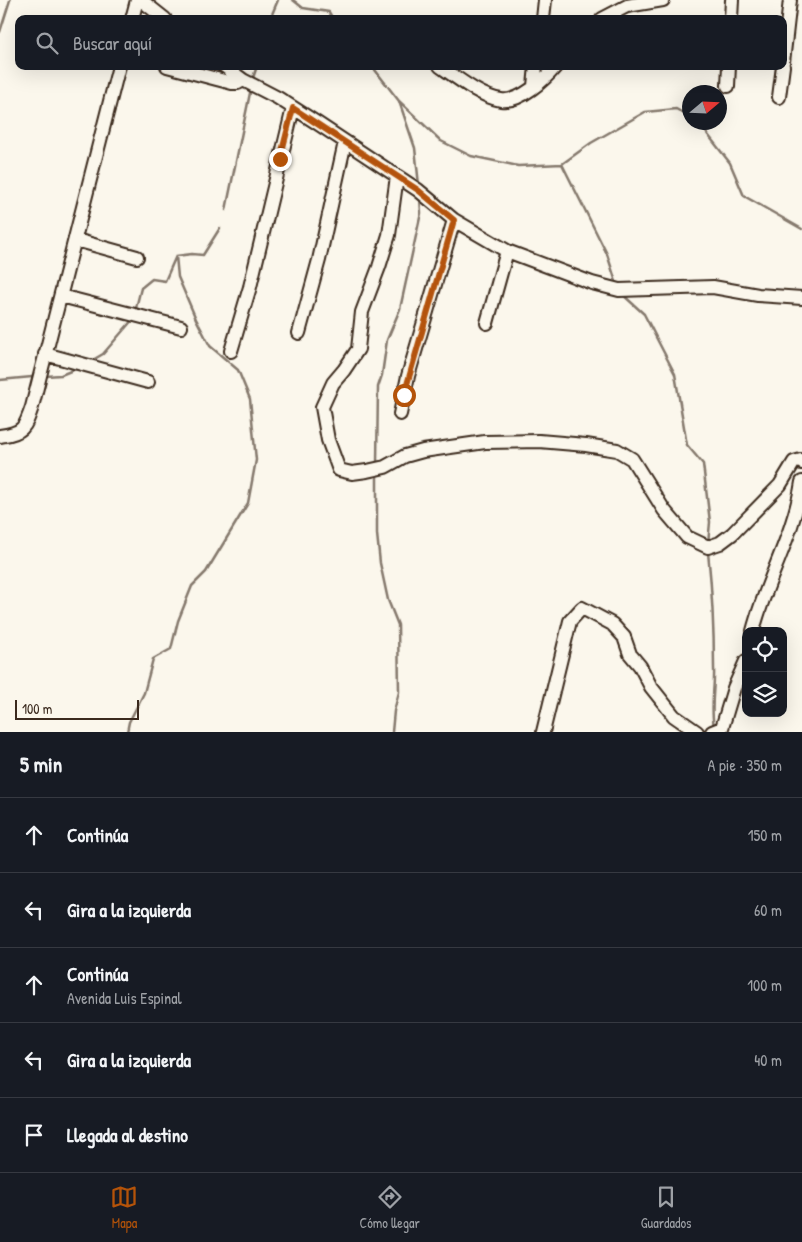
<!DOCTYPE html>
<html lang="es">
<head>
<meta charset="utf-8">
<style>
	:root { --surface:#171b24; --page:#242831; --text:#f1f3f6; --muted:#9ea1a6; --line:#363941; --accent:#b45309 }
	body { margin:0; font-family:"Patrick Hand",sans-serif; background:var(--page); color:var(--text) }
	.controls { position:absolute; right:15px; bottom:15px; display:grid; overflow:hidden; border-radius:10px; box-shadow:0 5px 20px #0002 }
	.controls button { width:45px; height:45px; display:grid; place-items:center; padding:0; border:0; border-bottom:1px solid var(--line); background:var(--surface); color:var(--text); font:25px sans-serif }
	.compass { position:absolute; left:682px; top:85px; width:45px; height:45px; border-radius:50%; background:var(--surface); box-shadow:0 5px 20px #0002; rotate:71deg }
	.scale { position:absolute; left:15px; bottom:12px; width:124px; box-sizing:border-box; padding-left:5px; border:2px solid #3b2a1e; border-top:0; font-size:14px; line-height:18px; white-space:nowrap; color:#3b2a1e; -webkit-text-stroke:4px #fbf7ec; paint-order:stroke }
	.stop { position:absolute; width:15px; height:15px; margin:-11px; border:4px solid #b45309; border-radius:50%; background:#fff }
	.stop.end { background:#b45309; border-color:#fff; box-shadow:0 1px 5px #0008 }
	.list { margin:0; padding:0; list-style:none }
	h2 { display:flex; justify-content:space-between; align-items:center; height:65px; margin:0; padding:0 20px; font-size:21px }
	h2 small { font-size:16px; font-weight:400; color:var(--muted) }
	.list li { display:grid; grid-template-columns:32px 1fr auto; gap:15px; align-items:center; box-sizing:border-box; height:75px; padding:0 20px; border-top:1px solid var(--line) }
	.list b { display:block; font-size:19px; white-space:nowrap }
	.list p { margin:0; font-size:16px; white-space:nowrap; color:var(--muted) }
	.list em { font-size:16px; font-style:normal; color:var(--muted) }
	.icon { flex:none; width:28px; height:28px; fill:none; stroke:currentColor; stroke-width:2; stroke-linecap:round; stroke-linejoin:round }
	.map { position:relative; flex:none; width:802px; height:732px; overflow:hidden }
	.search { position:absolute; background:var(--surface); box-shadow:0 5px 20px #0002; left:15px; right:15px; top:15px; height:55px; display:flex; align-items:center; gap:12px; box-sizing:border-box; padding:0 18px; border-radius:10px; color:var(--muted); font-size:19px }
	.sheet { height:440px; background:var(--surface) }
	nav { display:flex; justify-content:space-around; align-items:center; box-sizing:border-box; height:70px; border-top:1px solid var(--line); background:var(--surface); font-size:14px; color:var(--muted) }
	nav a { display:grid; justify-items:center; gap:2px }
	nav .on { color:var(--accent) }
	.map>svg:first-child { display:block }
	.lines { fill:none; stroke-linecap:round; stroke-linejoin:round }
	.stream { stroke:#85796d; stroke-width:2.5 }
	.minor-casing { stroke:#3b2a1e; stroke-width:16 }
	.minor { stroke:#fbf7ec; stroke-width:12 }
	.route { stroke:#b45309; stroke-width:6 }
</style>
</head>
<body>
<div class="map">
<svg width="802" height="732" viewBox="0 0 802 732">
	<rect width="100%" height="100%" fill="#fbf7ec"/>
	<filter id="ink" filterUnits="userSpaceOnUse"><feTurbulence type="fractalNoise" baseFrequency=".02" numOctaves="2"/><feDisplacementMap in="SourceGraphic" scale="10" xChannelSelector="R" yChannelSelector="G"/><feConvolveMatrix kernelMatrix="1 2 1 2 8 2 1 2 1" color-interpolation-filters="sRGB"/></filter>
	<g filter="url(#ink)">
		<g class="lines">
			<path class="stream" d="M293 0 303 8 329 12 333 19
				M270 19 278 0
				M0 32 10 0
				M372 66 399 101 441 141 471 156 518 166 562 164 591 143 645 112 676 109 690 117
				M252 81 257 66
				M399 101 415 148 419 185
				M698 122 730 163 744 196 802 229
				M562 164 607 254 617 285
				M226 210 251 88
				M622 294 644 314 675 374 687 445 703 464 710 522 708 544
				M136 308 141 288 152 279 165 281 176 256 192 254 203 255 220 228
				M91 361 103 354 134 318
				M46 376 61 375 78 368
				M0 380 32 377
				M377 464 378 387 382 375 387 340 400 309 421 213 420 198
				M377 472V534L380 563 388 600 398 625 399 692 394 711 392 732
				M708 552C712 590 714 629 714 668 715 687 710 707 714 726
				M127 732 129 722 144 693 153 659 171 649 178 621 192 586 206 572 248 503 256 460 250 399 238 370 210 346 196 319 178 277 176 256"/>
			<g class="minor-casing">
				<path id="minor" d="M141 0 165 19
					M132 19 137 0
					M543 19 545 0
					M602 19 627 6 663 0
					M731 19 732 0
					M783 62 790 0
					M167 66 232 83H238L243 80
					M224 66 243 80 278 98 317 123 418 190 454 220 507 251 592 283 619 290 713 287 758 295 802 298
					M440 66C457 78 481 97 501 100 520 103 545 79 556 66
					M534 86 536 66
					M728 86 729 66
					M779 97 783 66
					M397 176 389 235 379 267 362 312 358 349 344 370 333 383 322 407 328 440 339 470 352 473 367 471 385 467 405 456 423 451 485 442 539 441 586 445 617 450 632 459 664 510 687 537 708 547 720 543 732 534 780 485 794 462 801 460 802 463
					M76 240 137 257
					M61 296 181 327
					M487 323 507 251
					M299 333 319 260 345 142
					M231 351 250 287 293 108
					M45 354 148 382
					M400 414 408 376 454 220
					M0 436C23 433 25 428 32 407L119 66
					M753 631C766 580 794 535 802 482
					M543 732 570 621 582 608 612 624 624 637 630 654 640 666 651 687 674 716 697 732
					M712 732 722 728 734 688 746 661"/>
			</g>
			<use href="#minor" class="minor"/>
		</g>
	</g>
	<g class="lines" filter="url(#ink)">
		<path class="route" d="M280 159 293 108 418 190 454 220 404 395"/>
	</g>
</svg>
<div class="controls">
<button><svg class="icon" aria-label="locate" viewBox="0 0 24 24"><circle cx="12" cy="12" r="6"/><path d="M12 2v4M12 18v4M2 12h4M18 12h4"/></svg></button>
<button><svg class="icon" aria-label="layers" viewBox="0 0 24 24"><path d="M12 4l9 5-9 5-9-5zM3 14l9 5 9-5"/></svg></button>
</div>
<svg class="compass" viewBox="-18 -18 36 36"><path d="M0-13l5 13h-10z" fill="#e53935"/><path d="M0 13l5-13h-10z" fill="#9ea1a6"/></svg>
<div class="scale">100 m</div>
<div class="stop" style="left:404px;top:395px"></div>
<div class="stop end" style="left:280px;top:159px"></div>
<div class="search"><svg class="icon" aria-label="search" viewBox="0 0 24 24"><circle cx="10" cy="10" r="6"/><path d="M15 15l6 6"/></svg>Buscar aquí</div>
</div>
<section class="sheet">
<h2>5 min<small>A pie · 350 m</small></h2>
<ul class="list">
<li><svg class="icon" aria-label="ahead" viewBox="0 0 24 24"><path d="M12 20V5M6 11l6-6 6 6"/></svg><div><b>Continúa</b></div><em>150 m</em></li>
<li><svg class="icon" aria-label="left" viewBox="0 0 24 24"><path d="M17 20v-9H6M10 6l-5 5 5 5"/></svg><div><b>Gira a la izquierda</b></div><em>60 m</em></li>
<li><svg class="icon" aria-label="ahead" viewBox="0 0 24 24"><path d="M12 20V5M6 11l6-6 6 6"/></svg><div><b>Continúa</b><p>Avenida Luis Espinal</p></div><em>100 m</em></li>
<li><svg class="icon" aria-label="left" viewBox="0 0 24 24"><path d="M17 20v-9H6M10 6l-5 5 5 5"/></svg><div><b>Gira a la izquierda</b></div><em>40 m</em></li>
<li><svg class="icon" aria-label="arrive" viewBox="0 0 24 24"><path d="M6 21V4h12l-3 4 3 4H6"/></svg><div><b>Llegada al destino</b></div></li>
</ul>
</section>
<nav>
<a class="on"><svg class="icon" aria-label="map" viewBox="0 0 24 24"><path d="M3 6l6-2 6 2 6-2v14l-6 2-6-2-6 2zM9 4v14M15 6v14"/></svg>Mapa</a>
<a><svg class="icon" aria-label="directions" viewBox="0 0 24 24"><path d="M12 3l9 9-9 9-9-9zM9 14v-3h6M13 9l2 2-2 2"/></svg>Cómo llegar</a>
<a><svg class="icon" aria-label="saved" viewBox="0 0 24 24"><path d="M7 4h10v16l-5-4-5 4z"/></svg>Guardados</a>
</nav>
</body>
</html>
